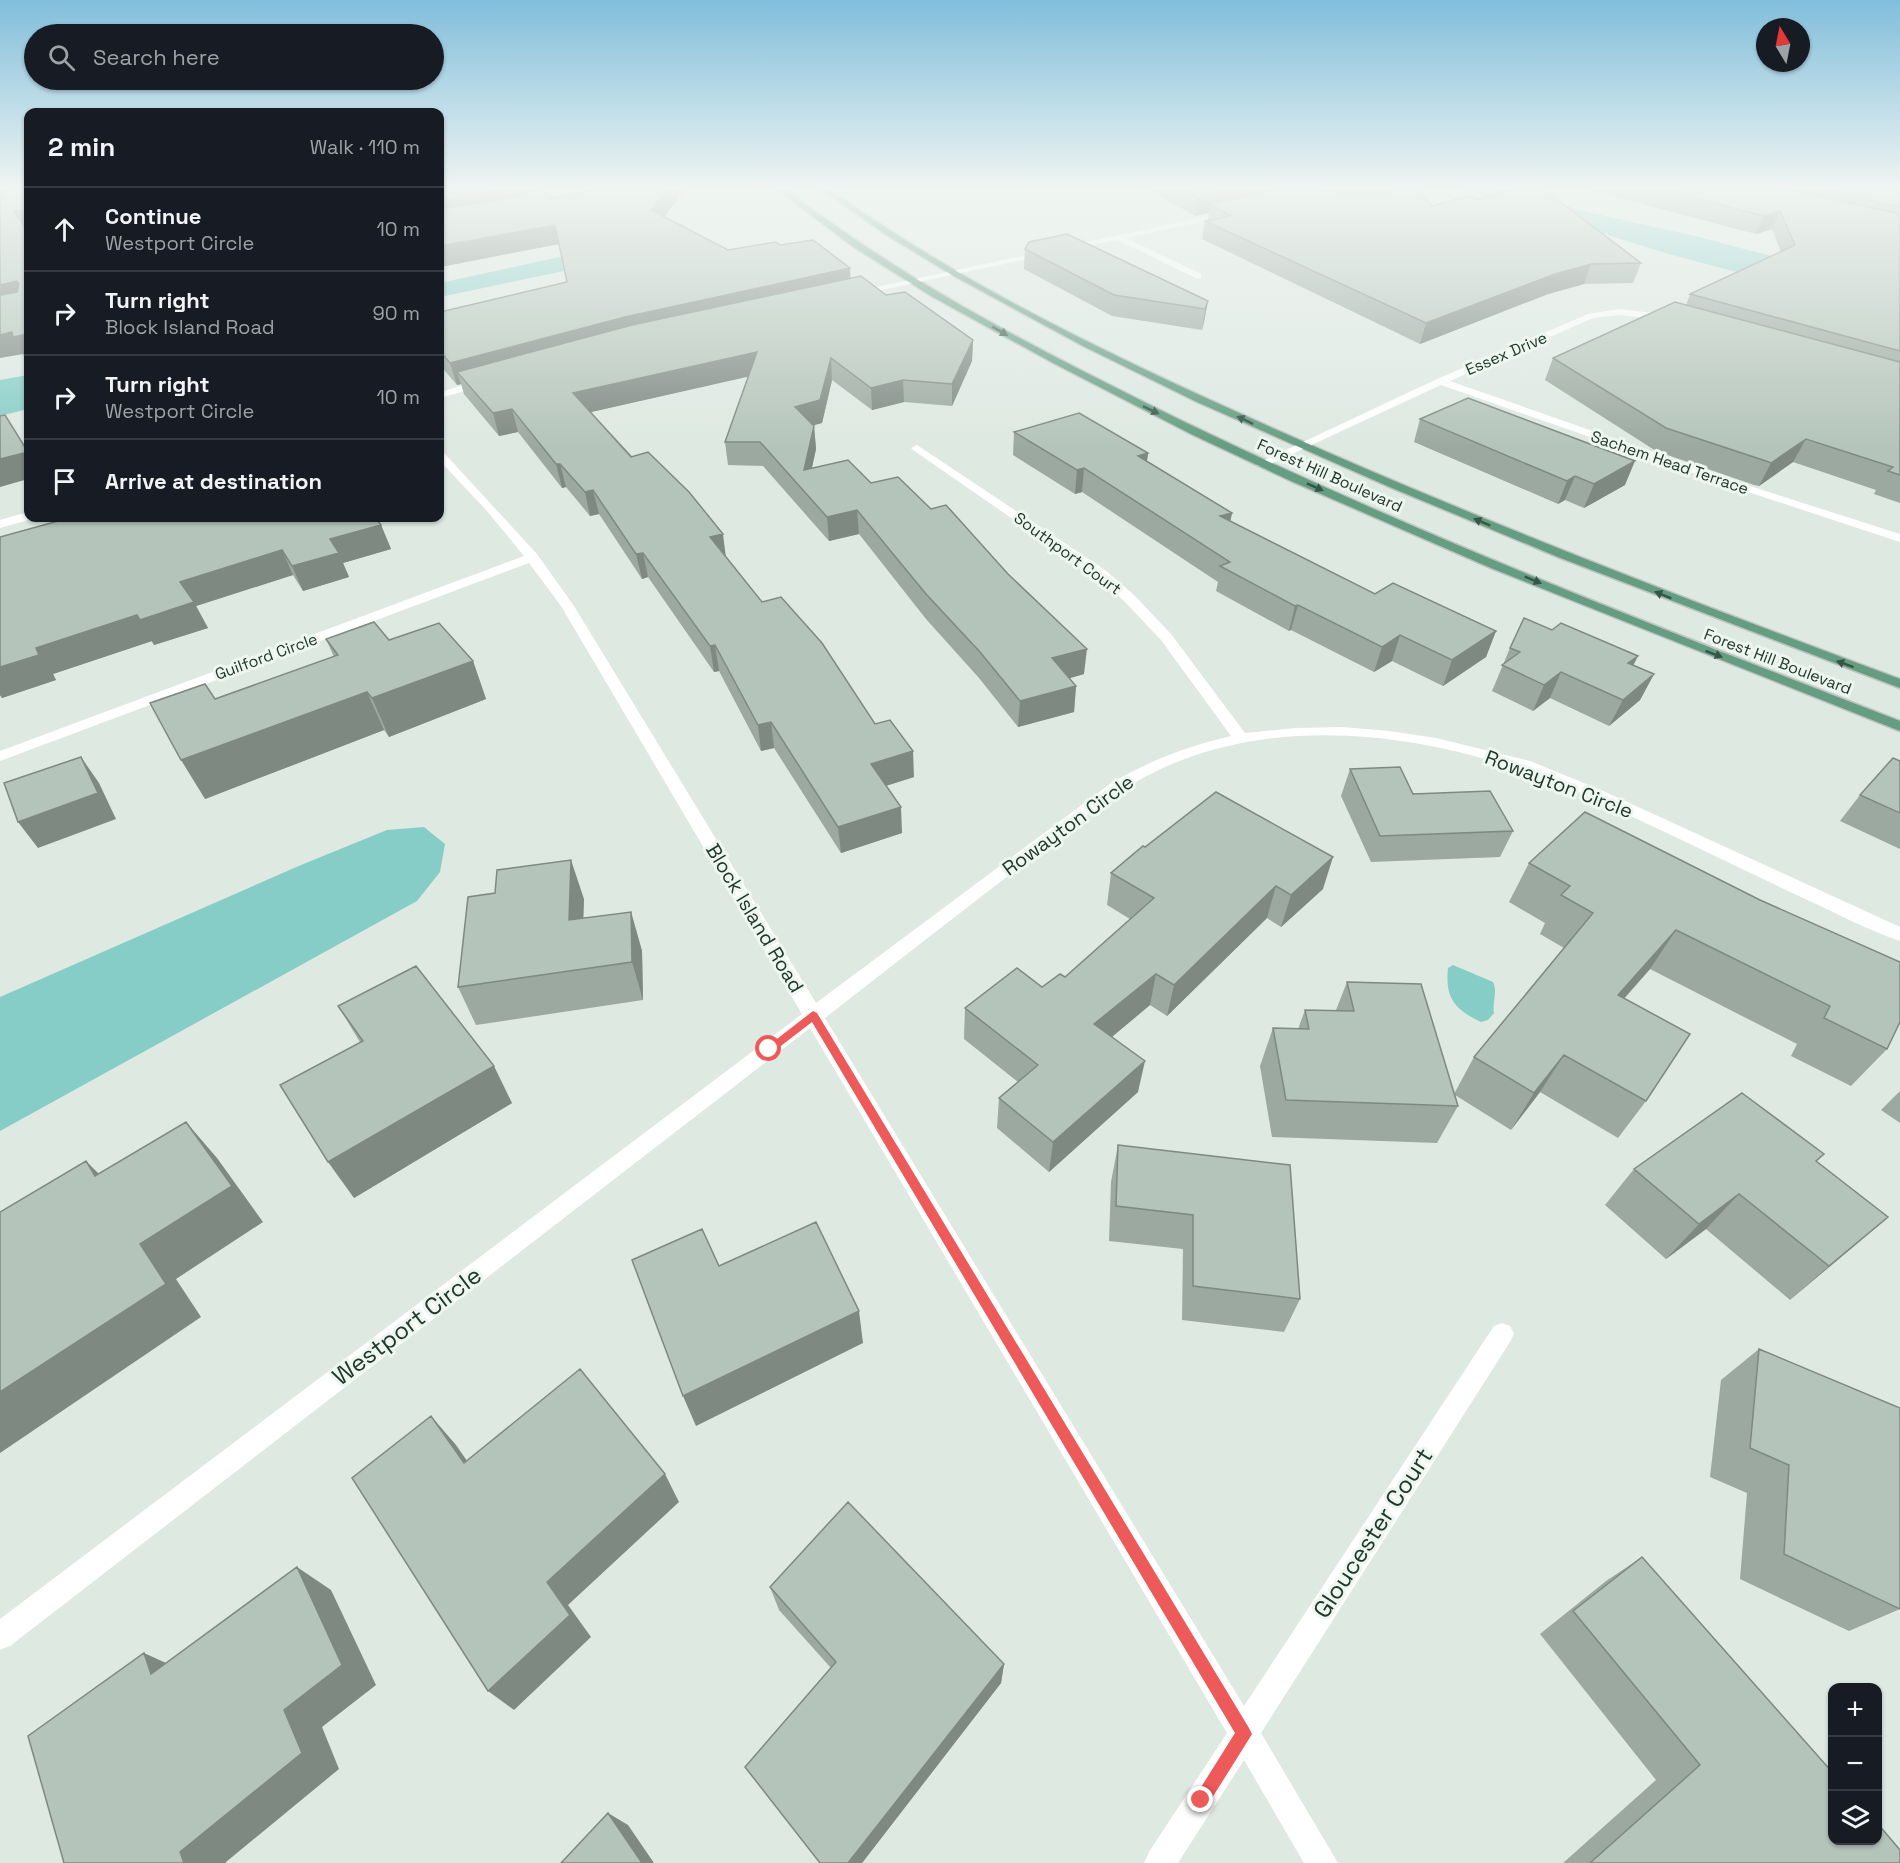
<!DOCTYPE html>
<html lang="en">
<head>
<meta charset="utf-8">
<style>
	:root { --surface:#171b24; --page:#20242c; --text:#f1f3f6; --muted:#9ea1a6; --line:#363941 }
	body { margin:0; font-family:"Space Grotesk",sans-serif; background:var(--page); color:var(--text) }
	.controls { position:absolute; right:18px; bottom:18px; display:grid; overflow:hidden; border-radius:12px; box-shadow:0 2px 4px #0004 }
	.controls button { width:54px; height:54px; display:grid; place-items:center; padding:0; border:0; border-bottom:2px solid var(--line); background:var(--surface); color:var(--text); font:30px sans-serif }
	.compass { position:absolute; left:1756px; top:18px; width:54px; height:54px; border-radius:50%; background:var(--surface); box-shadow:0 2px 4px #0004; rotate:350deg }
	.stop { position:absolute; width:18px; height:18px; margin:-14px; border:4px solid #ec5a59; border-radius:50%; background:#fff }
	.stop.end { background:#ec5a59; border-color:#fff; box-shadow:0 2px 6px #0008 }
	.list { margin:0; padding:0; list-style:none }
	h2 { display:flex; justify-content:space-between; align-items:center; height:78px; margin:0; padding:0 24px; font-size:26px }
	h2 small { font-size:20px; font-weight:400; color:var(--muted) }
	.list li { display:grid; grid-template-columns:39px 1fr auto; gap:18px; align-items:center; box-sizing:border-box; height:84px; padding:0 24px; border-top:2px solid var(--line) }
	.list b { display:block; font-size:22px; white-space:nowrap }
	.list p { margin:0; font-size:20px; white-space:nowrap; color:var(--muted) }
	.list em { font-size:20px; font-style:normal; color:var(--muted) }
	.icon { flex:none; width:33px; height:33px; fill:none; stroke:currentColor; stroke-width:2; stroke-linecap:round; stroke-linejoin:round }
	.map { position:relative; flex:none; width:1900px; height:1863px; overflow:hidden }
	.search { position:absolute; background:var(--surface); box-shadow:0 2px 4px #0004; left:24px; top:24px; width:420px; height:66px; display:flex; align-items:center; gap:15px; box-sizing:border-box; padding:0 21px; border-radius:33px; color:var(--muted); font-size:22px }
	.panel { position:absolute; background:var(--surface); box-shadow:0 2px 4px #0004; left:24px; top:108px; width:420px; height:414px; border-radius:12px }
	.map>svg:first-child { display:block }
	.water { fill:#87cdc7 }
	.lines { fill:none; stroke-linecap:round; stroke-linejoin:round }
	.major-casing { stroke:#bcc3c0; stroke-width:3 }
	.minor { fill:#fff; fill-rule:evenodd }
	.major { fill:#649d81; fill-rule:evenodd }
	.wall { fill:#9ba9a0 }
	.shaded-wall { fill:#7e8982 }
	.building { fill:#b4c4ba; stroke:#7e8982; stroke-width:1.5 }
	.oneway { fill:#345646 }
	.route { fill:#ec5a59 }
	.labels { text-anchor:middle; stroke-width:6; stroke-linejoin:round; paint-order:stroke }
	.far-street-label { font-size:16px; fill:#20382c; stroke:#eef6f0 }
	.street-label { font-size:20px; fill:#20382c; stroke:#eef6f0 }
	.near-street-label { font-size:24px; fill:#20382c; stroke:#eef6f0 }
</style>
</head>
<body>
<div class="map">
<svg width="1900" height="1863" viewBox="0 0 1900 1863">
	<rect width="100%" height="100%" fill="#dee9e2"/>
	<path class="water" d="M1457 188H1496L1592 213 1695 236 1900 290 1798 288 1672 255Z
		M601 248 635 256 440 297V283Z
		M28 375V409L0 416V380Z
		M424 827 445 844 440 872 417 901 0 1131V997L301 865 387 830Z
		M1453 965 1493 982C1498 992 1492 1002 1494 1013L1488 1020 1481 1022C1454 1009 1445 998 1448 968Z"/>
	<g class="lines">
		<g class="major-casing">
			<path id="major" d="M775 188H784C896 275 1021 341 1148 404 1392 525 1646 623 1900 721V731L1491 568 1291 481 1193 435 1055 364 931 296 852 246Z
				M819 188H828C965 287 1123 362 1277 430 1481 521 1690 601 1900 679V688L1558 557 1392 488 1197 402 1083 346 952 275 885 234Z"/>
		</g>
		<path class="minor" d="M562 188H571L558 200 535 207 531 205 552 196Z
			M1231 211H1234V215L1126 238 1201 274V278L1198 279 1117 240 853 296 849 293Z
			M1619 309 1671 315 1676 318 1671 321 1619 315 1593 318 1450 381 1753 487 1900 534V542L1745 491 1441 385 1266 466H1258L1256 464 1437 379 1588 314Z
			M485 379 490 382 489 384 440 398V392Z
			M917 445 1105 570 1133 594 1171 634 1245 733 1295 728 1342 727 1389 731 1436 738 1530 761 1601 790 1900 927V941C1870 931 1840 915 1812 902 1736 867 1663 830 1587 796 1459 739 1298 708 1165 767 1112 791 1066 831 1021 866 955 917 890 967 825 1018L1244 1706 1494 1326 1502 1323 1510 1326 1514 1334 1510 1342 1261 1733 1338 1863H1304L1244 1760 1178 1863H1144L1149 1852 1227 1733 810 1028 10 1646 0 1650V1619L802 1014 561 606 529 563 0 761V751L524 556 487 511 440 461V452L444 453 537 554 574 606 816 1003 1110 784C1148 761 1188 746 1231 736L1161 640 1123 600 1095 576 913 450 911 448Z
			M28 512V518L32 519 0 528V520Z"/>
		<use href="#major" class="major"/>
	</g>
	<path class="wall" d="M532 188 533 191 552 198 602 188H685V190L664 217 728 250 780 245 886 295 973 340 972 361 952 406 904 402 872 410 832 380 822 423 813 425 814 426 816 449 812 468 871 483 1084 674 1069 678 1076 686 1074 712 1018 727 979 678 926 619 859 534 829 541 763 466 728 465 725 442 748 376 591 412 726 557 762 602 875 724 914 777 886 786 902 833 841 853 774 748 761 751 719 671 714 672 648 577 642 579 599 514 590 516 566 487 562 488 518 432 499 436 464 394 461 384 457 385 440 365V312L567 282 559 244 440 267Z
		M1146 188H1264L1263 193 1270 190 1268 188H1419L1432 206 1641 263 1633 283 1584 284 1548 294 1420 344 1202 239 1205 221 1208 220 1209 213 1195 216Z
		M1580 188H1900V503L1874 494 1876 490 1793 462 1759 486 1754 485 1656 451 1545 380 1553 358 1686 305 1690 294 1781 252 1772 229 1756 234Z
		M1025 249 1208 301 1204 322 1202 330 1112 316 1024 269Z
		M1420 419 1625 485 1584 508 1565 500 1558 504 1414 442Z
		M1014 432 1148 453 1147 461 1232 513 1230 521 1375 594 1496 631 1486 657 1443 686 1392 661 1374 672 1291 630 1289 631 1216 591 1218 582 1082 492 1075 494 1013 455Z
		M381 525 391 549 343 563 349 577 303 591 293 575 196 606 208 628 154 645 152 641 53 674 56 680 2 698 0 695V537Z
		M326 639 389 640 473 661 486 699 389 737 384 730 205 799 215 699 334 657Z
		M1510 648 1633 665 1654 674 1640 700 1609 726 1550 698 1533 711 1492 691Z
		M1900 761V849L1840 821 1860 795Z
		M1350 769 1513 831 1500 857 1371 862 1341 796Z
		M1585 812 1887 1049 1851 1086 1791 1056 1797 1044 1650 969 1624 999 1646 1101 1618 1138 1540 1092 1511 1130 1455 1095 1458 1106 1437 1143 1272 1137 1260 1066 1273 1028 1298 1029 1305 1010H1336L1347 982 1454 1094 1474 1057 1564 948 1540 934 1545 923 1509 902 1529 863Z
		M1145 847 1323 889 1281 927 1267 918 1167 1016 1150 1005 1112 1037 1138 1092 1049 1172 997 1128 999 1098 1018 1082 964 1039 965 1008 1042 987 1065 977 1130 919 1107 905 1111 873Z
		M495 893 584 899 583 918 631 912 642 951 643 1000 476 1025 458 987Z
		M338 1006 512 1103 354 1198 360 1042Z
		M1900 1091V1123L1881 1110Z
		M1118 1145 1300 1299 1284 1332 1182 1320 1183 1249 1109 1241 1111 1182Z
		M1824 1154 1816 1162 1888 1217 1790 1300 1706 1229 1666 1259 1605 1205 1634 1169Z
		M1759 1349 1900 1609 1849 1631 1740 1579 1747 1493 1710 1477 1721 1380Z
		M1642 1557 1900 1863H1563L1656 1780 1540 1634 1606 1581Z
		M770 1587 1004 1664 1001 1683 862 1863H820L831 1668 779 1610Z"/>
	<path class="shaded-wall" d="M509 188H532L535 200 440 220V200Z
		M670 188H685V190L654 229 651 210Z
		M1244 188H1264L1263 197 1210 204 1209 213 1195 216 1198 198Z
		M28 209V229L23 230 14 211Z
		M1780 211 1772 229 1756 234 1764 216Z
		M555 225 559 244 440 267V246Z
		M1591 264 1584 284 1548 294 1420 344 1426 323 1555 274Z
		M850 268 851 288 457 372 461 384 457 385 450 363 625 317Z
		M17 281 28 302 0 308V285Z
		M1208 301 1204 322 1202 330 1205 309Z
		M12 332 28 334V357L25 358 23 354 0 358V335Z
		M973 340 972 361 952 406V384Z
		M757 352 760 374 578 415 573 393Z
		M831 358 832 380 822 423 797 430 795 407Z
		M903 380 904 402 872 410 871 388Z
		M512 409 518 432 499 436 493 413Z
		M814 426 816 449 806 494 804 470Z
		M1806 439 1793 462 1759 486 1771 463Z
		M28 452V479L0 487V459Z
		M1148 453 1145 476 1138 456Z
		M1635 461 1625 485 1584 508 1594 484Z
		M556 464H560L566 487 562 488Z
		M1084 468 1082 492 1075 494 1077 470Z
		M1575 476 1565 500 1558 504 1567 481Z
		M593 490 599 514 590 516 585 492Z
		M857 510 859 534 829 541 827 517Z
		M1232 513 1227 537 1220 516Z
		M381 525 391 549 343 563 349 577 303 591 292 566 330 539Z
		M723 534 726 558 710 537Z
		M282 550 293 575 196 606 208 628 154 645 140 620 180 582Z
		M643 553 648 577 642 579 636 554Z
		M1298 605 1291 630 1289 631 1295 606Z
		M137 615 152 641 53 674 56 680 2 698 0 695V667L36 648Z
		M1496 631 1486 657 1443 686 1452 660Z
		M1400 635 1392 661 1374 672 1382 647Z
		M715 645 719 671 714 672 710 646Z
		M1087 649 1084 674 1050 684 1052 658Z
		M1638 656 1625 682 1628 663Z
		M473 661 486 699 389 737 372 698Z
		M1561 672 1550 698 1533 711 1544 685Z
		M1654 674 1640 700 1609 726 1623 700Z
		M1076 686 1074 712 1018 727 1020 701Z
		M367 692 384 730 205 799 181 760Z
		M771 722 774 748 761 751 758 725Z
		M913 751 914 777 872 790 871 764Z
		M81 757 99 783 116 819 38 848 18 822Z
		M901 807 902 833 841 853 838 827Z
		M1333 857 1323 889 1281 927 1291 895Z
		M571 860 584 899 582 959 569 920Z
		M1276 886 1267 918 1167 1016 1174 985Z
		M631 912 642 951 643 1000 632 962Z
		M1676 930 1650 969 1593 1033 1618 995Z
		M1156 974 1150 1005 1090 1055 1094 1024Z
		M1564 1055 1540 1092 1511 1130 1534 1093Z
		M1145 1061 1138 1092 1049 1172 1053 1142Z
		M494 1066 512 1103 354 1198 328 1162Z
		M186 1122 217 1158 263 1222 176 1279 201 1317 0 1453V1392L140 1244Z
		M86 1161 122 1197 95 1176Z
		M1739 1194 1706 1229 1666 1259 1699 1224Z
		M1888 1217 1847 1252 1790 1300 1829 1266Z
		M859 1311 863 1343 696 1426 683 1396Z
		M431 1416 456 1445 488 1491 464 1463Z
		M665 1474 679 1502 568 1605 591 1637 514 1710 488 1691 547 1582Z
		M297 1567 331 1590 376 1685 322 1727 339 1769 226 1862V1863H184L180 1852 284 1710Z
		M144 1653 188 1673 151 1674Z
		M1004 1664 1001 1683 862 1863H848Z
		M608 1813 628 1825 654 1863H642Z"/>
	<path class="building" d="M0 188H28V209L14 211 28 232V334L13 337 12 332 0 335V295L17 292 19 284 17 281 0 285Z
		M440 188H509L498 191 440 200Z
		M602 188H670L651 210 728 250 776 242 780 245 813 240 850 268 625 317 450 363 440 351V312L567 282 555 225 440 246V209L505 199 539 189 552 198Z
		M1181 188H1244L1198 198Z
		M1273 188H1296L1384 196 1390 193 1389 190 1373 188H1419L1432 206 1468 196 1479 199 1518 188H1542L1641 263 1591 264 1555 274 1426 323 1205 221 1231 216 1210 204 1265 193Z
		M1656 188H1783L1900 214V351L1690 294 1795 245 1780 211 1764 216Z
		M1817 188H1900V207Z
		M1067 234 1208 301 1205 309 1114 295 1025 249 1029 242Z
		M861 276 886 295 905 292 973 340 952 384 903 380 871 388 831 358 820 400 795 407 814 426 804 470 848 460 871 483 898 477 931 509 946 505 1008 574 1087 649 1052 658 1076 686 1020 701 980 652 926 594 857 510 827 517 760 442H725L757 352 573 393 631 457 648 452 689 492 723 534 710 537 762 602 781 597 822 643 875 724 890 720 913 751 871 764 901 807 838 827 771 722 758 725 715 645 710 646 643 553 636 554 593 490 585 492 560 464H556L512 409 493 413 457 372 632 325Z
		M1675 302 1900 362V475L1888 471 1893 467 1806 439 1771 463 1766 461 1666 428 1553 358Z
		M1468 398 1635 461 1594 484 1575 476 1567 481 1420 419Z
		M1079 413 1148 453 1138 456 1232 513 1220 516 1375 594 1393 583 1496 631 1452 660 1400 635 1382 647 1298 605 1295 606 1220 566 1230 562 1084 468 1077 470 1014 432Z
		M5 415 28 452 0 459V416Z
		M69 518H376L381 525 330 539 339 553 292 566 282 550 180 582 194 602 140 620 137 615 36 648 39 655 0 667V537Z
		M1524 618 1552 630 1561 623 1638 656 1628 663 1654 674 1623 700 1561 672 1544 685 1502 665 1520 652 1510 648Z
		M374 622 389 640 439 623 473 661 372 698 367 692 181 760 150 703 205 684 215 699 338 655 326 639Z
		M81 757 98 793 18 822 4 783Z
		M1893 758 1900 761V813L1860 795Z
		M1400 767 1413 794 1490 791 1513 831 1380 836 1350 769Z
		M1216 792 1333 857 1291 895 1276 886 1174 985 1156 974 1094 1024 1145 1061 1053 1142 999 1098 1038 1065 965 1008 1017 968 1042 987 1060 974 1065 977 1154 898 1111 873 1143 846 1145 847Z
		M1585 812 1760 900 1900 962V1022L1887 1049 1824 1018 1830 1006 1676 930 1618 995 1690 1034 1646 1101 1564 1055 1534 1093 1474 1057 1593 913 1561 895 1570 886 1529 863Z
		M571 860 569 920 631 912 632 962 458 987 468 897 495 893 497 870Z
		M416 966 494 1066 328 1162 280 1085 363 1041 338 1006Z
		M1347 982 1421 984 1458 1106 1286 1100 1273 1028 1309 1029 1305 1010 1354 1011Z
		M1742 1093 1824 1154 1816 1161 1888 1217 1829 1266 1739 1194 1699 1224 1634 1169Z
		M186 1122 232 1186 140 1244 166 1284 0 1392V1212L86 1161 95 1176Z
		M1118 1145 1290 1165 1300 1299 1193 1286V1215L1116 1206Z
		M816 1222 859 1311 683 1396 632 1260 702 1229 719 1266Z
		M1759 1349 1900 1408V1609L1784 1554 1789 1465 1750 1448Z
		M580 1369 665 1474 547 1582 570 1615 488 1691 352 1478 431 1416 464 1463Z
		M848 1502 1004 1664 848 1863H820L745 1767 836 1662 770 1587Z
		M1642 1557 1833 1773V1840H1878V1824L1900 1850V1863H1590L1700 1765 1573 1611Z
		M297 1567 342 1665 284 1710 302 1753 180 1852 184 1863H64L28 1736 144 1653 151 1674Z
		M608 1813 642 1863H561Z"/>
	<defs><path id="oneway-solid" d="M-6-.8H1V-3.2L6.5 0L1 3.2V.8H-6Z" transform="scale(1.5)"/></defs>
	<g class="oneway">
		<use href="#oneway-solid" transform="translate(1000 331) rotate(30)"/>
		<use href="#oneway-solid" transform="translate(1151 410) rotate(26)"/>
		<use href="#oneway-solid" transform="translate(1245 420) rotate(-155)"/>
		<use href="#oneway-solid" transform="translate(1315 487) rotate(24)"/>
		<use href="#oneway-solid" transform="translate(1482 522) rotate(-157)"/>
		<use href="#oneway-solid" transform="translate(1533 580) rotate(22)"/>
		<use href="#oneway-solid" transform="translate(1663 595) rotate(-158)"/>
		<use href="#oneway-solid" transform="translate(1714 654) rotate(21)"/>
		<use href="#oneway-solid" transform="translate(1845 664) rotate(-160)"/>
	</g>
	<linearGradient id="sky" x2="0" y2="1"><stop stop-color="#81bedb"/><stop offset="0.42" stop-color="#f0f5f2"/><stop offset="1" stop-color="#f0f5f2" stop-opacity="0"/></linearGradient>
	<rect width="1900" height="449" fill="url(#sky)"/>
	<path class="route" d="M813 1011 817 1013 1249 1728 1252 1734 1249 1739 1207 1806 1201 1808 1195 1806 1193 1800 1235 1733 812 1022 773 1052H766L764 1049Z"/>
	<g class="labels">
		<g class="far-street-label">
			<text transform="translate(1506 353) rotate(-23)" y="6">Essex Drive</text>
			<text transform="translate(1670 462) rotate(19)" y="6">Sachem Head Terrace</text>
			<text transform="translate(1330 475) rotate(24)" y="6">Forest Hill Boulevard</text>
			<text transform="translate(1068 553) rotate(36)" y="6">Southport Court</text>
			<text transform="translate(266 656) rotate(-20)" y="6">Guilford Circle</text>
			<text transform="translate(1778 661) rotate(21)" y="6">Forest Hill Boulevard</text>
		</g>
		<g class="street-label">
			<text transform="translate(1559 784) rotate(21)" y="7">Rowayton Circle</text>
			<text transform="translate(1068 825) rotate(-36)" y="7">Rowayton Circle</text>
			<text transform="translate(755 918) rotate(59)" y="7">Block Island Road</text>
		</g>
		<g class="near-street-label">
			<text transform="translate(407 1326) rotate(-37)" y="8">Westport Circle</text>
			<text transform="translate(1373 1533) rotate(-57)" y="8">Gloucester Court</text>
		</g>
	</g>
</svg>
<div class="controls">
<button>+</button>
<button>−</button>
<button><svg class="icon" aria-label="layers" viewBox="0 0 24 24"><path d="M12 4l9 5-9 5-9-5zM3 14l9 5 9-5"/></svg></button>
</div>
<svg class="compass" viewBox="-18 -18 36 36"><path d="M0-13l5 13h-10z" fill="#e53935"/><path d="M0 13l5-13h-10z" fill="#9ea1a6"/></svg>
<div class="stop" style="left:769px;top:1049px"></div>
<div class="stop end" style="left:1201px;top:1800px"></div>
<div class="search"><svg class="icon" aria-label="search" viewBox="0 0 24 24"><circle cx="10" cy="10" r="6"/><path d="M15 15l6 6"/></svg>Search here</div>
<section class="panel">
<h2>2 min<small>Walk · 110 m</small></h2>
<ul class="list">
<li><svg class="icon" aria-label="ahead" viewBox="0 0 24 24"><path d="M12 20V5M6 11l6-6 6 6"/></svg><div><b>Continue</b><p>Westport Circle</p></div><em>10 m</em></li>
<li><svg class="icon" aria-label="right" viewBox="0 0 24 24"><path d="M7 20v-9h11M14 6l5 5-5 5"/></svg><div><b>Turn right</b><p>Block Island Road</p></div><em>90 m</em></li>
<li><svg class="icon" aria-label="right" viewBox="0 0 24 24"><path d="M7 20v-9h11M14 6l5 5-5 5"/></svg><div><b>Turn right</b><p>Westport Circle</p></div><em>10 m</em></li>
<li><svg class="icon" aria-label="arrive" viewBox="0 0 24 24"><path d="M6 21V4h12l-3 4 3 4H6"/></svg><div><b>Arrive at destination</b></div></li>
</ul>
</section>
</div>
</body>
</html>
